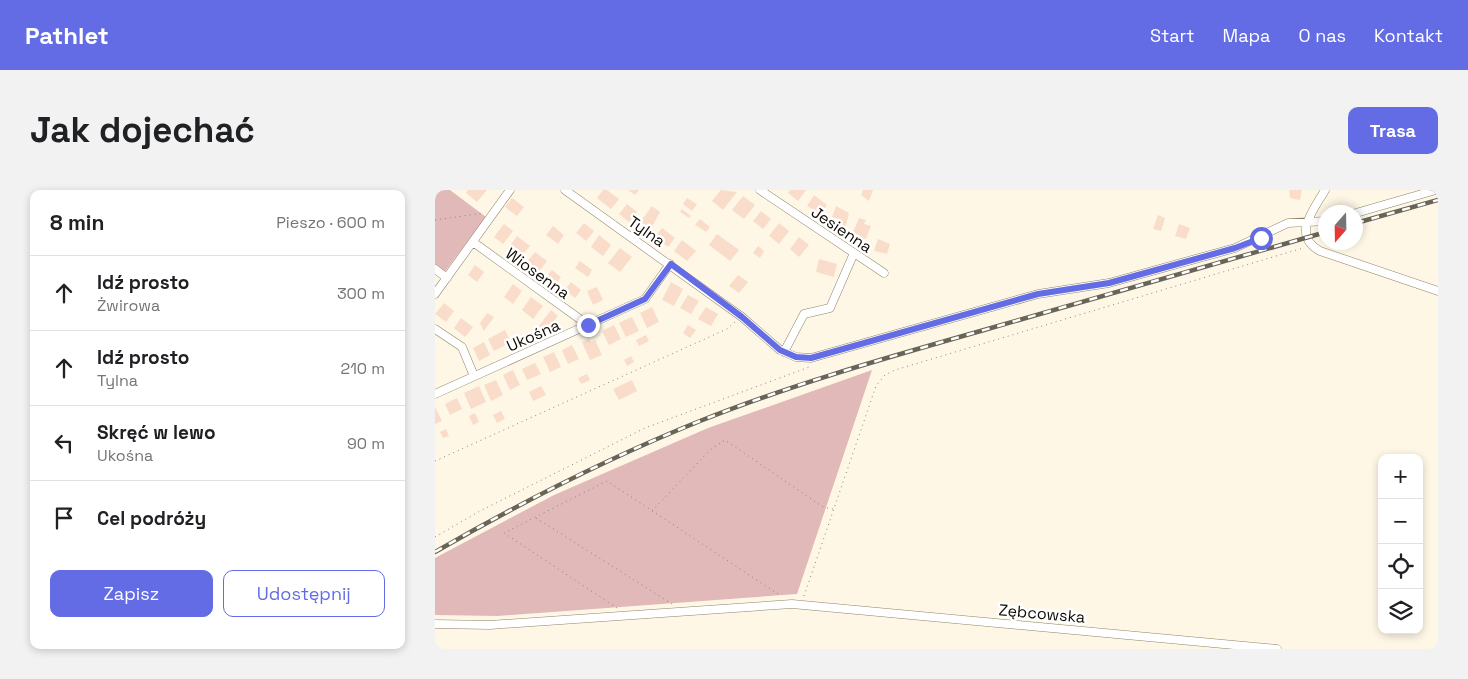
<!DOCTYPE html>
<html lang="pl">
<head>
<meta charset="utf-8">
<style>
	:root { --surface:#fff; --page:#f2f2f2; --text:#202124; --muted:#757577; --line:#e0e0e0; --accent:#636ce4 }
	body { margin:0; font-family:"Space Grotesk",sans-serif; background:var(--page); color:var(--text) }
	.controls { position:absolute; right:15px; bottom:15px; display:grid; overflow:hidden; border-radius:10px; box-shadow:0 2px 8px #0003 }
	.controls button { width:45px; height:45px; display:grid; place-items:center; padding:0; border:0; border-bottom:1px solid var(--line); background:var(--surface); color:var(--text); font:25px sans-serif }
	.compass { position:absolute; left:883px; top:15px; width:45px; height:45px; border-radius:50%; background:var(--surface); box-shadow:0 2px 8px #0003; rotate:200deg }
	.stop { position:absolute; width:15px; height:15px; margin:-11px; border:4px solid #636ce4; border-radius:50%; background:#fff }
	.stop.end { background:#636ce4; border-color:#fff; box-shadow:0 1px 5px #0008 }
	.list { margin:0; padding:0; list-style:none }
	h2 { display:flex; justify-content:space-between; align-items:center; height:65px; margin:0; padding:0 20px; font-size:21px }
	h2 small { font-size:16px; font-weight:400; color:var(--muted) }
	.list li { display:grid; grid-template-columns:32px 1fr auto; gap:15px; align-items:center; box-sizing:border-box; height:75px; padding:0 20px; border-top:1px solid var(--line) }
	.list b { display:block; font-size:19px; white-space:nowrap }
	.list p { margin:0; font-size:16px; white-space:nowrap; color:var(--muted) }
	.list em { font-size:16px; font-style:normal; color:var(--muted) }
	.actions { display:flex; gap:10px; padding:15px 20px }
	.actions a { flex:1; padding:11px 0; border:1px solid var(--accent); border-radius:10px; text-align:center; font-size:18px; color:var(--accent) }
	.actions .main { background:var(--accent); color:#fff }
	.icon { flex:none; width:28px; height:28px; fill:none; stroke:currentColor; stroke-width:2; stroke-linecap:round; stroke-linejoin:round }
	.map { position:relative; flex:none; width:1003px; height:459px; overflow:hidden; border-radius:10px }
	header { display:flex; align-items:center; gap:30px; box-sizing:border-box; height:70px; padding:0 25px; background:var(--accent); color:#fff }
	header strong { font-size:24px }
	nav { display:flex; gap:28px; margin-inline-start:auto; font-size:18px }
	.intro { display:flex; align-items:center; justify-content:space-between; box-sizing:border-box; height:120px; padding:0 30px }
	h1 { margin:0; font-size:35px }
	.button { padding:12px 22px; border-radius:10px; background:var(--accent); color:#fff; font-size:18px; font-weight:700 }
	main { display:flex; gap:30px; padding:0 30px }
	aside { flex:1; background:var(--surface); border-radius:10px; box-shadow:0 2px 8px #0003 }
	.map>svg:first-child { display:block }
	.green { fill:#e2b9b9 }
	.building { fill:#f9dcca }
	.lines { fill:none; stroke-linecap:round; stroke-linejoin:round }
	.minor-casing { stroke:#8f846a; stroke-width:9 }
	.path { stroke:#898477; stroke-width:1; stroke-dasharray:1 4; stroke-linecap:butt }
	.minor { stroke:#fff; stroke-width:8 }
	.rail-casing { stroke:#696458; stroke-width:4.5 }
	.rail { stroke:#fff; stroke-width:2.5; stroke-dasharray:8; stroke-linecap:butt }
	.route { stroke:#636ce4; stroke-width:6 }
	.labels { text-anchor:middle; stroke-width:5; stroke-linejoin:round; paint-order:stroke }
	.street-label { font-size:16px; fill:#0f0b03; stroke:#fff }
</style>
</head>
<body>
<header>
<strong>Pathlet</strong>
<nav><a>Start</a><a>Mapa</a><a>O nas</a><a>Kontakt</a></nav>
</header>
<div class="intro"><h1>Jak dojechać</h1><a class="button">Trasa</a></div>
<main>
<aside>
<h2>8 min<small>Pieszo · 600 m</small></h2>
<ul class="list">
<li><svg class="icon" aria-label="ahead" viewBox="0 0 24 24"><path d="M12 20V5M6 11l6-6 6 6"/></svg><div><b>Idź prosto</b><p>Żwirowa</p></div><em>300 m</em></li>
<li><svg class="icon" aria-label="ahead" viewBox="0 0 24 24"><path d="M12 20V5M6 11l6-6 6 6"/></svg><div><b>Idź prosto</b><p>Tylna</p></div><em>210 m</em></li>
<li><svg class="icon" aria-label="left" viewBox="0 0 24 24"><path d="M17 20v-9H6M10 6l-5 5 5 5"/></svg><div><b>Skręć w lewo</b><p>Ukośna</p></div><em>90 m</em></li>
<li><svg class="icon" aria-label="arrive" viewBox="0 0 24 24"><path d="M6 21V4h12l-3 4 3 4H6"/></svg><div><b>Cel podróży</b></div></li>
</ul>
<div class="actions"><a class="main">Zapisz</a><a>Udostępnij</a></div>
</aside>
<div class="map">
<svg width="1003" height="459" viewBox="0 0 1003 459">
	<rect width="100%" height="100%" fill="#fef7e6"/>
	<path class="green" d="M0 0H15L51 27 8 84 0 77Z
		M437 180 362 404 63 426 0 425V368L119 305 273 238Z"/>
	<path class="building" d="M33 0H52L42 12 31 3Z
		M168 0H172L184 9 176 19 162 8Z
		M193 0H204L200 5Z
		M286 0 302 2 288 20 277 11Z
		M355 0H371L363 11 353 3Z
		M428 0H438L434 11 426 5Z
		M854 0H867L865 10 855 8Z
		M379 5 392 15 386 24 372 16Z
		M308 6 320 15 309 29 297 20Z
		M77 8 89 17 82 26 70 17Z
		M252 8 262 14 257 21 248 14Z
		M192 14 202 22 194 32 184 24Z
		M217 16 225 22 214 42 209 36 207 38 203 35Z
		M401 16 414 23 410 40 402 37 405 29 397 27Z
		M247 19 256 26 254 28 245 22Z
		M326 21 336 29 328 39 318 31Z
		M723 25 730 28 726 41 718 39Z
		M424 28 431 30 429 34 436 36 431 49 416 47Z
		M265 29 275 37 271 42 260 35Z
		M149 33 159 41 151 51 141 43Z
		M344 33 354 41 344 54 334 46Z
		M69 34 78 41 68 54 59 47Z
		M744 34 755 38 751 49 740 46Z
		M118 36 129 45 123 54 111 45Z
		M227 38 240 48 233 57 220 47Z
		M282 44 304 60 295 71 274 55Z
		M164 45 176 55 168 66 156 57Z
		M82 46 95 56 84 69 72 60Z
		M364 47 374 55 364 67 355 59Z
		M443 49 455 54 452 64 439 61Z
		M247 50 261 61 252 71 239 61Z
		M323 56 329 61 325 68 318 63Z
		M185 58 197 67 185 82 173 73Z
		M100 62 112 71 103 83 91 73Z
		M384 69 402 74 399 87 381 82Z
		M145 71 157 80 153 87 140 78Z
		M40 75 49 82 42 92 33 85Z
		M117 80 126 87 120 96 110 88Z
		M303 85 313 92 304 103 294 96Z
		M136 92 146 100 140 108 130 100Z
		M236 92 248 99 239 116 227 110Z
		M78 94 87 101 78 114 69 107Z
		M162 97 168 110 158 115 152 101Z
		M253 105 264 111 256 124 245 118Z
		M96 107 108 116 98 129 87 120Z
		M9 113 19 121 11 132 0 124Z
		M217 117 224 132 212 138 205 123Z
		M271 117 283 124 276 136 263 129Z
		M116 120 123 126 108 145 101 140Z
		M52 123 59 127 49 141 45 133Z
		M197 127 204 141 191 147 184 133Z
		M26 128 38 137 30 147 19 138Z
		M179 135 186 149 174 155 167 141Z
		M253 135 261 140 255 148 248 143Z
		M70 140 76 152 59 161 53 149Z
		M211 145 214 151 204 156 201 150Z
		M154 149 156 152 160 150 167 165 155 170 147 152Z
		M49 152 55 165 44 171 38 158Z
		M137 155 144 169 133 174 127 160Z
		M119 162 126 177 115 182 108 167Z
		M196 166 199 172 192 176 189 170Z
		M100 173 106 184 92 190 87 179Z
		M78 180 85 195 75 200 68 185Z
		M152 184 155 190 146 194 143 188Z
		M61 190 68 205 56 211 49 195Z
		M197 190 202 201 184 210 178 199Z
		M44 196 51 212 36 219 29 203Z
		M106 196 111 205 98 211 94 202Z
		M22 208 27 219 15 225 10 214Z
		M0 217 7 231 0 234Z
		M66 221 70 229 62 233 58 225Z
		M40 223 44 232 38 235 34 226Z
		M11 239 14 246 8 248 5 242Z"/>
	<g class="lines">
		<g class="minor-casing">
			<path id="minor" d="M130 0 307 127 345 160 361 167 376 168 603 104 674 93 800 58 853 33 891 31
				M325 0 449 83
				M890 0C879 20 856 45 885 61L1003 101
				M921 23 1001 0
				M38 52 153 135
				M0 79 12 88
				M0 104 75 0
				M0 139 27 157 39 186
				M349 162 369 124 395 118 419 63
				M0 204 210 109 235 74
				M0 434 55 435 357 414 842 459"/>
		</g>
		<path class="path" d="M0 30 49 23
			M0 271 292 139 300 132
			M217 321 275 260 290 250 388 317 398 319
			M101 328 237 414
			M0 347 45 321 210 238 377 176
			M369 406 441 196 450 185 460 180 868 58
			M182 418 69 343 172 291 346 406"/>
		<use href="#minor" class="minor"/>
		<g class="rail-casing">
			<path id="rail" d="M921 33 1003 10
				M0 362C85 313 173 268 265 231 360 193 458 166 556 138 667 106 779 74 891 42"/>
		</g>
		<use href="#rail" class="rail"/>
	</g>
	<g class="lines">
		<path class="route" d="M153 135 210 109 236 74 307 127 345 160 361 167 376 168 603 104 674 93 800 58 826 48"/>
	</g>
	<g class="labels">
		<g class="street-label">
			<text transform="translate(407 39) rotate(34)" y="6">Jesienna</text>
			<text transform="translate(212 41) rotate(35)" y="6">Tylna</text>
			<text transform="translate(103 83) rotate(36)" y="6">Wiosenna</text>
			<text transform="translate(98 145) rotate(-24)" y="6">Ukośna</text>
			<text transform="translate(607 423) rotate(5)" y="6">Zębcowska</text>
		</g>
	</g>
</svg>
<div class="controls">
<button>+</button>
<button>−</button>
<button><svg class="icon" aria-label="locate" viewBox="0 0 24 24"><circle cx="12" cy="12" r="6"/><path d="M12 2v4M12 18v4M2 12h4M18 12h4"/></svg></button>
<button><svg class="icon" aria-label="layers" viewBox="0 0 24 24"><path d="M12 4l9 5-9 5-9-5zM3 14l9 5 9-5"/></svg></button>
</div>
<svg class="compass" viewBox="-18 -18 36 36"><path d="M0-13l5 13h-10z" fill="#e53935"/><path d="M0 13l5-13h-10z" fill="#757577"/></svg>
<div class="stop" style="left:826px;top:48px"></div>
<div class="stop end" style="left:153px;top:135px"></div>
</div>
</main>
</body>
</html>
